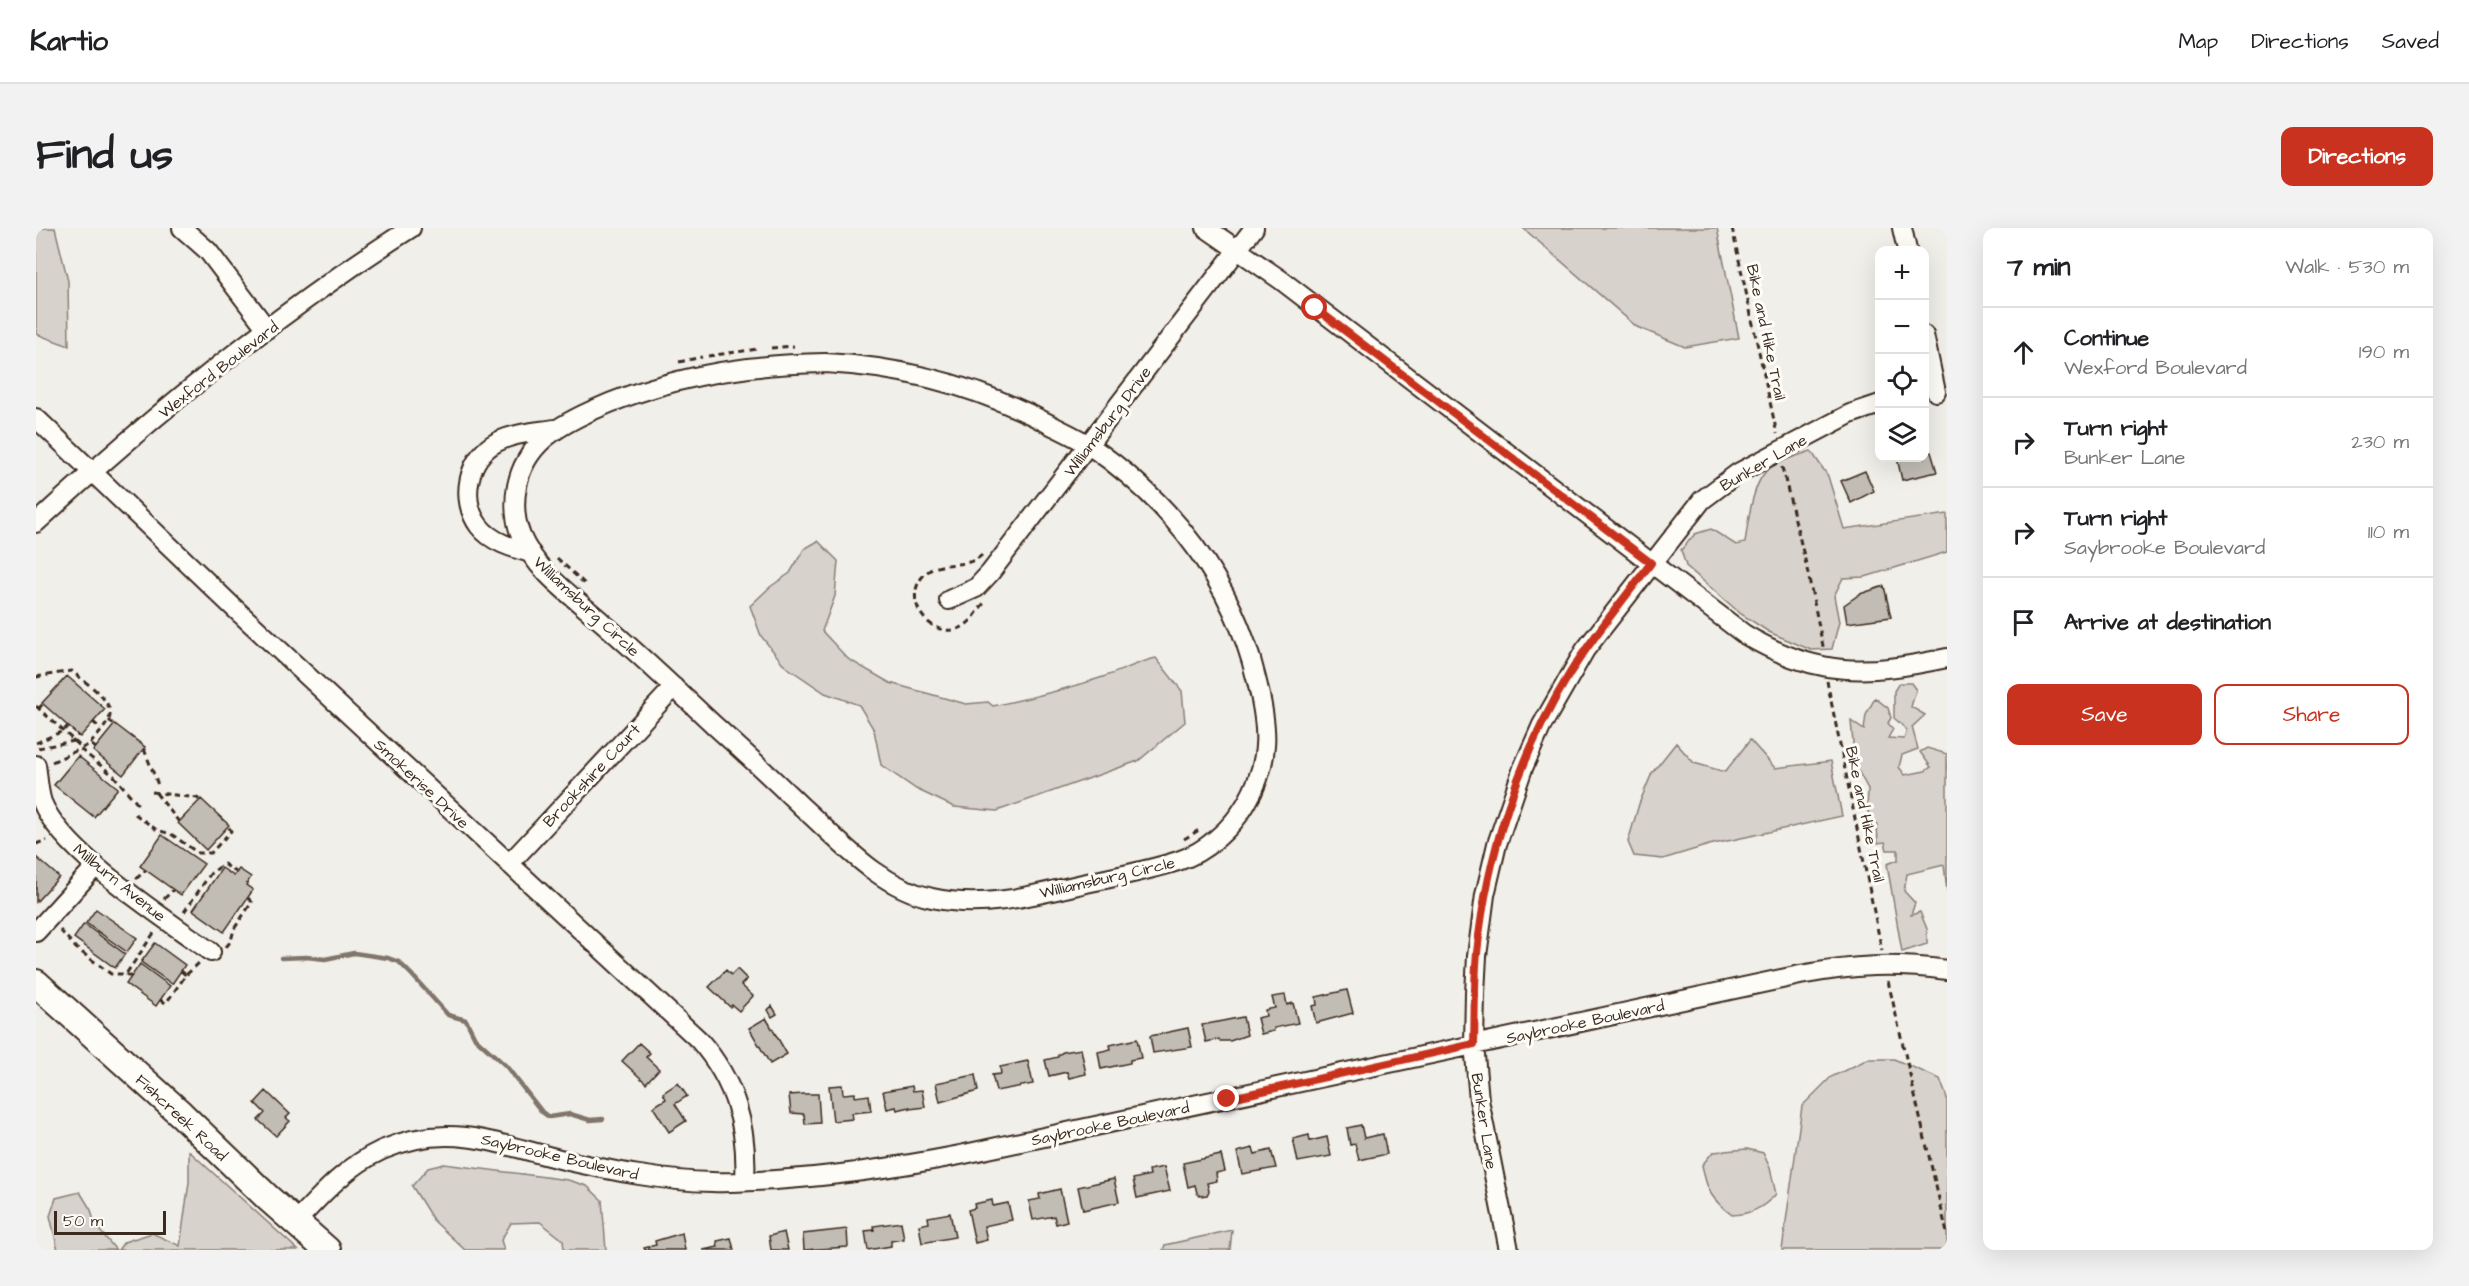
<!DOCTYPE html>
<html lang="en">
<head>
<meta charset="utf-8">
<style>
	:root { --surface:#fff; --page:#f2f2f2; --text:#202124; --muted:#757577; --line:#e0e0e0; --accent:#c8321e }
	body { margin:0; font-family:"Architects Daughter",sans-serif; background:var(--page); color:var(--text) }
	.controls { position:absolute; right:18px; top:18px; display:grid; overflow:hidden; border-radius:12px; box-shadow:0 6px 24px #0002 }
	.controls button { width:54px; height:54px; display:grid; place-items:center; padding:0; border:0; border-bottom:2px solid var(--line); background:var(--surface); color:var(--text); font:30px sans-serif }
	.scale { position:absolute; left:18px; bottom:15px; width:112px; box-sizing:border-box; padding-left:6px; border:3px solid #3b2a1e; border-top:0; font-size:16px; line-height:21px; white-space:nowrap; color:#3b2a1e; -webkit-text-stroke:4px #fdfcf7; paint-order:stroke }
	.stop { position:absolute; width:18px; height:18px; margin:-14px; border:4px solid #c8321e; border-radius:50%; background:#fff }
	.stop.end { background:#c8321e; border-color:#fff; box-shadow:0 2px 6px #0008 }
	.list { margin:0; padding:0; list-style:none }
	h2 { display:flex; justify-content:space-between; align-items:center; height:78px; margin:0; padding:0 24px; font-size:26px }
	h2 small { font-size:20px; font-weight:400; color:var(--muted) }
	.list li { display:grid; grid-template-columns:39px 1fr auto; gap:18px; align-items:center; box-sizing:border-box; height:90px; padding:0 24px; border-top:2px solid var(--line) }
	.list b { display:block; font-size:22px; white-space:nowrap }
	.list p { margin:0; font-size:20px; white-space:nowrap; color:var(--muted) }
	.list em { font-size:20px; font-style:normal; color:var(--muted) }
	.actions { display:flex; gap:12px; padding:18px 24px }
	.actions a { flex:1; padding:14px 0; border:2px solid var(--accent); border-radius:12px; text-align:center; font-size:21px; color:var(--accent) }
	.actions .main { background:var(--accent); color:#fff }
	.icon { flex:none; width:33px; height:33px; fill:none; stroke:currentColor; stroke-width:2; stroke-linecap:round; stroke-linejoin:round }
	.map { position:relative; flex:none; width:1911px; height:1022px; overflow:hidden; border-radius:12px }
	header { display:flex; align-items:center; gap:36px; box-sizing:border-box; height:84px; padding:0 30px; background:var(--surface); border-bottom:2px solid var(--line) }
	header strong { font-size:28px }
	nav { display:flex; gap:33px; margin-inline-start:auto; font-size:21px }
	.intro { display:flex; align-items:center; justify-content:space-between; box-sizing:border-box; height:144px; padding:0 36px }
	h1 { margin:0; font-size:42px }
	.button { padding:15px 27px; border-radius:12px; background:var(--accent); color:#fff; font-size:21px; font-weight:700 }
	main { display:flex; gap:36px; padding:0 36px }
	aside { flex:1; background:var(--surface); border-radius:12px; box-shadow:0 6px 24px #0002 }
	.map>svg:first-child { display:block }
	.green { fill:#d7d2cc; stroke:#897e75; stroke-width:1.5 }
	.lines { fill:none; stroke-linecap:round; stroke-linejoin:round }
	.stream { stroke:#80746b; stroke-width:4.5 }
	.building { fill:#c1bcb4; stroke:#3b2a1e; stroke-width:1.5 }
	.minor-casing { stroke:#3b2a1e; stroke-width:22 }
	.secondary-casing { stroke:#3b2a1e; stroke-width:30 }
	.path { stroke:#3b2a1e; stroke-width:3; stroke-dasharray:6 4.5; stroke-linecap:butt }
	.minor { stroke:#fdfcf7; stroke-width:18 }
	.secondary { stroke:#fdfcf7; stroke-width:26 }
	.route { stroke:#c8321e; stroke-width:8 }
	.labels { text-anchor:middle; stroke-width:6; stroke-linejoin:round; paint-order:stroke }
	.street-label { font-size:16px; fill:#3b2a1e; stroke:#fdfcf7 }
</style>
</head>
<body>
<header>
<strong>Kartio</strong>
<nav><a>Map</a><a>Directions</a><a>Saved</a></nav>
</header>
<div class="intro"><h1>Find us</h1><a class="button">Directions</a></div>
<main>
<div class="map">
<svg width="1911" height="1022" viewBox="0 0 1911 1022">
	<rect width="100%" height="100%" fill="#f1efea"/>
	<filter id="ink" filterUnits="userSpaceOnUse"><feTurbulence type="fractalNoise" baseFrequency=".0167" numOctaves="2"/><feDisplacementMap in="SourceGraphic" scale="12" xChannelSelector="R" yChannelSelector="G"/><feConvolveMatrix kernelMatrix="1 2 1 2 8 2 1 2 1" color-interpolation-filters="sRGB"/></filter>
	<g filter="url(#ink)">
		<path class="green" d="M0 0H19L32 53 33 118 0 106Z
			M1487 0H1681L1703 110 1649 119 1601 99Z
			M1775 223 1792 248 1808 301 1911 286V324L1829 349 1807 350 1798 368 1803 394 1796 421 1775 422 1733 404 1705 386 1650 338 1645 322 1659 306 1675 301 1700 317 1709 315C1712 295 1716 251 1735 239 1746 231 1762 228 1775 223Z
			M782 313 802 333 799 368 786 403 812 431 854 455 930 476 952 474 957 478C995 470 1031 461 1067 449 1086 443 1102 434 1120 430L1146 463 1149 494 1102 533 961 583 918 579 880 561 845 537 838 502 823 477 789 465 749 438 725 408 714 378 734 359 754 345 768 321Z
			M1863 455H1875L1880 462 1875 479 1889 487 1876 499 1882 521 1866 527 1863 539 1869 547 1889 543 1895 539 1884 524 1891 520 1911 526V663L1908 637 1871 646 1868 663 1879 675 1875 687 1884 684 1891 701V716L1866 724 1851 636 1862 632V622H1851L1849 614 1842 615 1841 597 1831 582 1832 561 1819 537 1815 493 1828 502 1830 487 1839 470 1852 480 1855 490 1852 495 1857 501 1852 510 1868 511 1871 502 1858 490V463Z
			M1714 512 1739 540 1795 533 1806 588 1673 617 1627 631 1598 628 1592 614 1603 576 1616 545 1640 515 1658 535 1689 544Z
			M1832 831H1858L1904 851 1911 870V1022H1746L1766 878 1795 849Z
			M1711 921 1727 925 1734 940 1740 966C1727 980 1715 986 1696 987 1675 971 1671 963 1666 937L1677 924Z
			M153 923 262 1022H82L88 1014 116 1005 144 1018 153 954Z
			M408 936 532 952 551 958 566 972 570 1022H528L527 1012 504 994 475 995 465 1012 468 1022H429L397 992 376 958 392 940Z
			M44 964 55 982 59 997 80 1022H22L14 988 20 970Z
			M1196 1002 1194 1022H1127L1129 1017Z"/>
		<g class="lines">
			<path class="stream" d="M245 730 270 729 289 731 318 725 352 730 363 734 376 747 412 787 430 792 439 810 470 838 506 884 513 889 534 886 554 892 567 891"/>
		</g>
		<path class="building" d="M1888 224H1895L1901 244 1866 252 1861 230H1888Z
			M1829 243 1838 263 1815 275 1805 253Z
			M1848 358 1855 389 1811 395 1808 377 1824 366Z
			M31 448 69 481 44 509 6 475Z
			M79 496 109 519 87 547 57 523Z
			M42 528 82 560 58 589 18 557Z
			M165 571 193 597 170 622 142 595Z
			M126 607 168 636 145 667 104 638Z
			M0 629 23 649 0 674Z
			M186 640 198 648 203 641 215 649 210 657 217 662 188 704 157 682Z
			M60 681 101 710 91 724 50 695Z
			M48 696 89 726 79 740 38 710Z
			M119 715 149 737 136 756 105 734Z
			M104 736 134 758 120 778 90 756Z
			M701 741 711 751 705 757 717 768 703 783 696 777 694 779 673 759 690 742 695 747Z
			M1311 762 1317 785 1280 795 1276 778 1281 777 1280 769Z
			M1249 767 1251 777 1257 775 1262 795 1238 800V803L1225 806 1221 790 1230 788 1229 782 1239 780 1236 769Z
			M736 778 741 786 736 789 732 782Z
			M1207 789 1211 807 1194 813H1184L1183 811 1170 814 1166 797Z
			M730 790 751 826 734 836 713 800Z
			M1152 800 1156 819 1117 825 1114 808Z
			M1101 811 1105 830 1094 832V835L1065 841 1062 824 1075 821 1074 817Z
			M603 815 614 825 610 829 623 841 610 855 586 833Z
			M1045 821 1050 846 1033 850 1031 844 1013 848 1009 832 1022 829V827L1027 824Z
			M992 833 997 856 960 863 956 847 965 846 964 839Z
			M939 847 942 863 904 874 900 855Z
			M642 855 651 868 639 876 650 893 633 904 617 879 630 871 627 865Z
			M806 857 807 866 819 865V869L833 867 835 883 816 885 817 891 797 893 793 858Z
			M876 858 877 863 886 862 889 879 874 881V879L861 882 860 879 851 881 847 863Z
			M230 863 254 886 250 890 254 893 240 908 222 892 229 885 219 875Z
			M768 866H782L784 895 769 896 768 886 755 885 753 867Z
			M1325 897 1328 910 1347 906 1351 926 1323 932 1319 916 1314 917 1311 900Z
			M1273 907 1274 913 1291 909 1295 928 1262 934 1257 911Z
			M1217 920 1219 926 1235 922 1240 940 1206 946 1201 924Z
			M1185 927 1189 943 1180 945 1181 953 1171 955 1173 963 1171 967 1164 968 1161 965 1159 957 1152 959 1147 935Z
			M1128 939 1134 963 1101 970 1097 951 1114 947 1113 942Z
			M1078 951 1083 974 1047 982 1042 959Z
			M1024 961 1031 993 1020 996 1018 988 997 992 993 973 1004 971 1003 966Z
			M956 972 957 978 972 975 976 992 948 998 951 1012 939 1015 932 982 939 980 938 976Z
			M914 985 919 1009 886 1015 883 997 893 995 892 989Z
			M865 994 868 1011 855 1013V1018L832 1022 829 1003 838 1002 837 998Z
			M811 1001 812 1019 768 1022 767 1006Z
			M748 1004 752 1022H735L733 1008Z
			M646 1005 649 1022H609L608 1020 620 1017 619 1013Z
			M695 1010 698 1022H667L682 1019 681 1013Z"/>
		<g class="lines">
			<g class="minor-casing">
				<path id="minor" d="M146 0 172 23 231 101
					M1170 0 1245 52 1708 406C1781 450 1831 447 1911 430
					M1866 0 1871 22
					M1888 107 1900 164
					M789 135C872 139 947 160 1019 199 1031 205 1044 211 1054 218 1136 274 1197 354 1220 450 1232 497 1236 532 1210 576 1196 600 1170 624 1142 633 1114 642 1084 648 1055 654 1002 666 950 682 896 670 843 659 805 614 766 579 737 551 708 524 678 497 641 462 605 428 567 395 539 370 500 344 485 308 479 293 478 274 481 258 489 217 520 199 555 183 630 149 708 136 789 135Z
					M0 190 195 377 663 812C699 853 712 899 709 953
					M0 295C116 188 241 85 375 0
					M495 325C477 320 455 314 443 298 423 271 432 229 461 214 478 205 500 204 519 201
					M913 372 940 360 954 345 1218 0
					M0 537C2 549 2 562 6 574 27 626 129 690 175 724
					M473 636 638 459
					M0 704 60 638
					M260 994C286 966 311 938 346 922 414 892 462 917 528 932 577 943 626 953 676 954 697 955 718 953 739 952 802 948 862 939 924 927L1764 747C1818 737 1857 735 1911 742
					M1473 1022 1443 872 1438 816 1439 765 1441 728 1449 667 1461 616 1487 540 1506 497 1549 422 1666 272 1702 245 1814 186 1844 176"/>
			</g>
			<g class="secondary-casing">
				<path id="secondary" d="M0 755 145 886 232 970 291 1022"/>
			</g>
			<path class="path" d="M1696 0 1741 206
				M735 120 758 118
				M672 128 722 121
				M643 134 666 129
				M1746 239 1770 336 1788 423
				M946 327C930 342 906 331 890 345 859 373 903 422 933 394 939 389 943 381 948 375
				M521 330 549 356
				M0 449 36 443C48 454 83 475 72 493 68 501 60 509 54 516
				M1791 453 1846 723
				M0 478 46 520
				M2 481 7 476
				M73 492 78 497
				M57 494 65 501
				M0 515 27 503 32 498
				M2 520 38 513 42 507
				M46 520 54 516 60 520
				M108 521 122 557
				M16 534 44 521 78 548 104 579
				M116 564 161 570 164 572
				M120 565 143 594
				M99 586 121 602 135 606 162 625H175L195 603 192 598
				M1148 611 1163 602
				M0 616 11 612
				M100 651 110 642
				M128 671 137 662
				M148 684 175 645 188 636 200 644
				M24 702 40 720 75 746H90L120 702
				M190 719 195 713 198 701 216 674 212 670
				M145 743 150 747
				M90 746 95 749
				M1852 753 1911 1005
				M124 772 130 775 150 747 163 735"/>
			<use href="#minor" class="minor"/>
			<use href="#secondary" class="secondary"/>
		</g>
	</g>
	<g class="lines" filter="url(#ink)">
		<path class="route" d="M1191 871 1438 816C1439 786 1438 755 1441 725 1451 627 1482 530 1534 445 1558 407 1588 371 1615 335L1279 80"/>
	</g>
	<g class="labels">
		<g class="street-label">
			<text transform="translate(1731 104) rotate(78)" y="6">Bike and Hike Trail</text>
			<text transform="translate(182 141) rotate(-38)" y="6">Wexford Boulevard</text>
			<text transform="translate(1071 193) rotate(-53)" y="6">Williamsburg Drive</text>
			<text transform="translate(1727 234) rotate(-30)" y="6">Bunker Lane</text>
			<text transform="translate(551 378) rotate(43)" y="6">Williamsburg Circle</text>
			<text transform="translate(555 547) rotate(-47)" y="6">Brookshire Court</text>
			<text transform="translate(386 555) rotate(43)" y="6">Smokerise Drive</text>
			<text transform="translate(1830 586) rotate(78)" y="6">Bike and Hike Trail</text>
			<text transform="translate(1071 649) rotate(-13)" y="6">Williamsburg Circle</text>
			<text transform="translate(84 654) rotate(39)" y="6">Millburn Avenue</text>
			<text transform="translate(1549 793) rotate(-12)" y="6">Saybrooke Boulevard</text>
			<text transform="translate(146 889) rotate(43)" y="6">Fishcreek Road</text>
			<text transform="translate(1449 893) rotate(81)" y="6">Bunker Lane</text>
			<text transform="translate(1074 895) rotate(-12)" y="6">Saybrooke Boulevard</text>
			<text transform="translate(524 928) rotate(13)" y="6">Saybrooke Boulevard</text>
		</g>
	</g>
</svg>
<div class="controls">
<button>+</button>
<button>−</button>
<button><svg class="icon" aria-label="locate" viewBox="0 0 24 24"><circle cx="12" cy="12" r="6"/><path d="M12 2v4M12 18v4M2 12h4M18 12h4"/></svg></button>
<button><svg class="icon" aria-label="layers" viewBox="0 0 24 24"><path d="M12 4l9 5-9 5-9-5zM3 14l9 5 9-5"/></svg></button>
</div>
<div class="scale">50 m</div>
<div class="stop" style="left:1279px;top:80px"></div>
<div class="stop end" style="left:1191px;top:871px"></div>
</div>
<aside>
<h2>7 min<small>Walk · 530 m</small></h2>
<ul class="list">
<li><svg class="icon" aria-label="ahead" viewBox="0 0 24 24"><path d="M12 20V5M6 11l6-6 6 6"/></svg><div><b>Continue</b><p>Wexford Boulevard</p></div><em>190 m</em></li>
<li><svg class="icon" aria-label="right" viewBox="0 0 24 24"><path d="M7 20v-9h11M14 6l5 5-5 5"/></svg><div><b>Turn right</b><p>Bunker Lane</p></div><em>230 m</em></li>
<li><svg class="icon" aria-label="right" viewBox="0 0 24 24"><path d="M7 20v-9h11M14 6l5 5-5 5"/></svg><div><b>Turn right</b><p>Saybrooke Boulevard</p></div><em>110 m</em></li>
<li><svg class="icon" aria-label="arrive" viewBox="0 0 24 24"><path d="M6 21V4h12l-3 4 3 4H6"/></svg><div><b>Arrive at destination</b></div></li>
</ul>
<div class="actions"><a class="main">Save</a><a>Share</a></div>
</aside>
</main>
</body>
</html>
